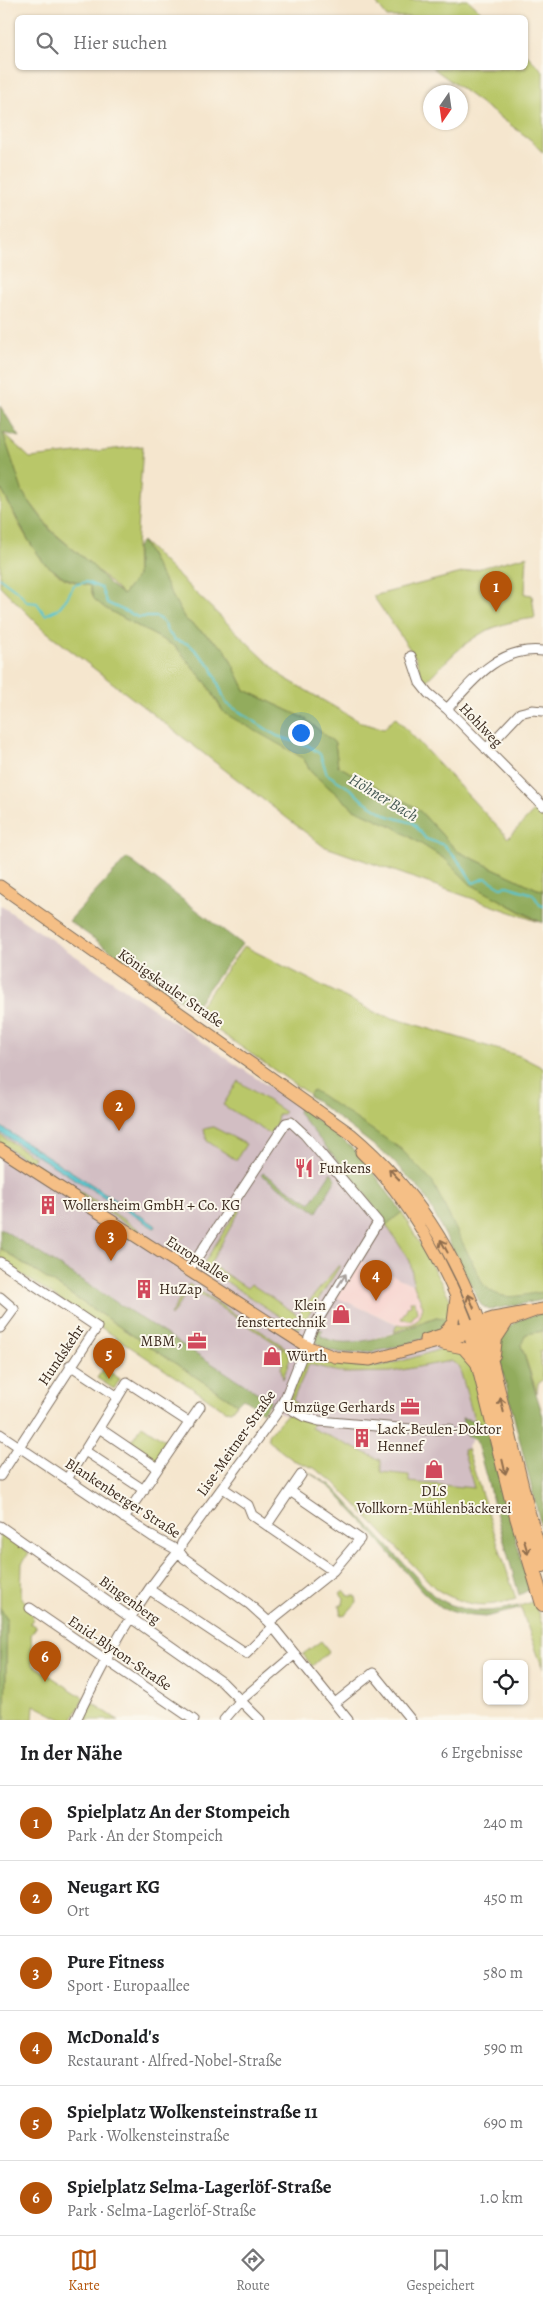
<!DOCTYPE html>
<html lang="de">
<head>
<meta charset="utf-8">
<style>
	:root { --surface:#fff; --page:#f2f2f2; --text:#202124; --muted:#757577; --line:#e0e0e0; --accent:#b45309 }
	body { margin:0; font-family:Alegreya,serif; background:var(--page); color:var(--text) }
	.controls { position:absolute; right:15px; bottom:15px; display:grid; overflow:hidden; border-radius:8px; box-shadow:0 1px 4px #0004 }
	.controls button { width:45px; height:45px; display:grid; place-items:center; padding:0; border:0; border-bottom:1px solid var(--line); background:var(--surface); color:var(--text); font:25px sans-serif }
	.compass { position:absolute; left:423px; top:85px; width:45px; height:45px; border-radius:50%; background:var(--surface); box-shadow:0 1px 4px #0004; rotate:193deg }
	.you { position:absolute; left:300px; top:732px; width:18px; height:18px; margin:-12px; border:4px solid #fff; border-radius:50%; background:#1a73e8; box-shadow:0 0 0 8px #1a73e833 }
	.badge { display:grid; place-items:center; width:32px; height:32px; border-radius:50%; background:var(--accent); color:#fff; font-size:16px; font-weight:700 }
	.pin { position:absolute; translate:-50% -41px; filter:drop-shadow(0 1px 2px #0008) }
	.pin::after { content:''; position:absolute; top:26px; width:18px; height:15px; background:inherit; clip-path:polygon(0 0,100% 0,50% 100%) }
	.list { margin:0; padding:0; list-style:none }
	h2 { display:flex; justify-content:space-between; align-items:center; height:65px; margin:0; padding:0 20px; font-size:21px }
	h2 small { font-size:16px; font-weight:400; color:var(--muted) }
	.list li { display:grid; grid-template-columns:32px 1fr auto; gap:15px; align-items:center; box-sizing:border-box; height:75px; padding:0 20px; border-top:1px solid var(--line) }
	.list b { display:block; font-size:19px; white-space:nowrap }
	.list p { margin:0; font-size:16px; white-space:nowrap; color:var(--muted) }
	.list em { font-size:16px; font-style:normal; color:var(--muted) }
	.icon { flex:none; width:28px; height:28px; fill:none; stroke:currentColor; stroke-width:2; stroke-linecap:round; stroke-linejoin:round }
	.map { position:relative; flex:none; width:543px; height:1720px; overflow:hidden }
	.search { position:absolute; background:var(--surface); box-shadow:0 1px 4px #0004; left:15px; right:15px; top:15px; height:55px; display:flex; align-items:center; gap:12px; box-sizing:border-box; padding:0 18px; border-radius:8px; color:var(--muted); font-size:19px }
	.sheet { height:515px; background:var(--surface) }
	nav { display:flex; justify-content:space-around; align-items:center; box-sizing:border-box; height:70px; border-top:1px solid var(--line); background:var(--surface); font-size:14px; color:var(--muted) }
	nav a { display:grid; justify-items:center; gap:2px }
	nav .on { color:var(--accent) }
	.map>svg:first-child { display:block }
	.built { fill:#f7d0cc }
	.industrial { fill:#d2bec3; fill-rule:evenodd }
	.green { fill:#b9c769; stroke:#7a7844 }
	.forest { fill:#92ac5d; stroke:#666b3e }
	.water { fill:#58c5ce; stroke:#4a7876 }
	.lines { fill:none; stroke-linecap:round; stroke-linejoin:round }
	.stream { stroke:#58c5ce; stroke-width:2 }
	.minor-casing { stroke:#7c6c5c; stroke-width:11 }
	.major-casing { stroke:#7c6c5c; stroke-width:13 }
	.highway-casing { stroke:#7c6c5c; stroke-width:16 }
	.minor { stroke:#fff; stroke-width:9 }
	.major { stroke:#f5bf86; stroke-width:11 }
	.highway { stroke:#f5bf86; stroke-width:14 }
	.oneway { stroke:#8f6d4d }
	.oneway2 { stroke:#a79f9a }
	.labels { text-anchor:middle; stroke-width:4; stroke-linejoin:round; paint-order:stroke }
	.street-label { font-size:15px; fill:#3b2a1e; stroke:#fbf7ec }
	.poi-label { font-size:15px; fill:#3b2a1e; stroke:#fbf7ec; text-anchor:start }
	.water-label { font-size:16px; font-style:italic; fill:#445853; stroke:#fbf7ec }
</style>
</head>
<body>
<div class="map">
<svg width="543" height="1720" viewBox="0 0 543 1720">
	<rect width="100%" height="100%" fill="#fbf7ec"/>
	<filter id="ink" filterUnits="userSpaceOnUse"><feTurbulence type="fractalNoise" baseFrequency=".02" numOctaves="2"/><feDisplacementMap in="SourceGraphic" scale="10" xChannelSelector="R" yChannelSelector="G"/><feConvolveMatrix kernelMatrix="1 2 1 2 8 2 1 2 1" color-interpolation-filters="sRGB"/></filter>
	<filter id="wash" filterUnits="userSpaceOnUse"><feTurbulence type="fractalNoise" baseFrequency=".0096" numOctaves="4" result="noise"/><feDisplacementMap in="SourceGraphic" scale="20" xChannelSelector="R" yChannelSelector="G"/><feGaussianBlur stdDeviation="1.12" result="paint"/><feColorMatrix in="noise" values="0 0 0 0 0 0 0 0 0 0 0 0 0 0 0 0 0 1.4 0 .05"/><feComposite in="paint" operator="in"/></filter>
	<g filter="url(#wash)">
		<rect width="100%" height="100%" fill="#f5e6ce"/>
		<path class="built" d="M359 1260 414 1285 423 1307 419 1319 412 1324 401 1325 335 1297Z"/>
		<path class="industrial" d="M0 905 299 1107 298 1113 368 1198 410 1261 414 1285 359 1260 336 1297 397 1324 394 1332 356 1343 326 1340 320 1335 318 1329 315 1330 325 1348 337 1351 358 1353 386 1349 441 1331 452 1302 475 1374 487 1427 480 1424 466 1435 472 1439 467 1449 463 1450 474 1488 408 1482V1475L381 1472V1460L311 1428 313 1424 287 1414 285 1415 268 1406 271 1401 263 1393 261 1395 0 1228ZM262 1173 311 1203 331 1173 317 1212ZM239 1209 240 1210 210 1264 247 1288 251 1284 298 1316 339 1265 299 1329 202 1266Z"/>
		<path class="green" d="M374 0H468L487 17H387Z
			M526 54 543 71V153L531 140 433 68H526Z
			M3 433 30 458 143 446 136 546 137 576 123 595 93 566 52 531 23 493Z
			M0 487C17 519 32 558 64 578 71 582 82 583 90 586L94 599 105 608 176 647 207 684 222 710 303 758 312 773 354 809 394 826 445 859 470 883 539 922 323 846 43 629 0 586Z
			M142 541 283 677 362 723 384 729 395 717 508 838 540 805 543 809V890L537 889 457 851 417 808 338 766 335 743 304 718 245 690 225 649 185 619Z
			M527 556 525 594 532 595 535 618C478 625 464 644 424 683L416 658 373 596Z
			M244 946 376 1013 520 1056 543 1068V1297L487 1301 413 1167 194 1014Z
			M238 1081 285 1112 283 1114H278L277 1122 270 1134 223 1105Z
			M213 1127 246 1144 236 1160 207 1141 204 1129Z
			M0 1135 34 1157 31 1163 0 1143Z
			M37 1164 140 1230 138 1232 36 1166Z
			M238 1209 240 1210 210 1264 247 1288 251 1284 298 1315 339 1265 340 1266 299 1329 202 1266Z
			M402 1212 452 1302 451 1319 436 1317 394 1332 397 1324 404 1325 412 1324 419 1319 423 1307 414 1285 410 1261 386 1225Z
			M0 1248 237 1404 231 1411 225 1410 0 1260Z
			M189 1284 285 1347 290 1358 283 1379 281 1368 283 1363 277 1359 283 1348 190 1288 171 1316 170 1315Z
			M410 1301H415L417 1312 411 1320 401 1319 408 1306 411 1305Z
			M543 1331V1350L540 1351 543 1380 538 1384 537 1393 521 1345 526 1334Z
			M445 1348C453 1348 464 1350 469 1358 479 1374 482 1407 487 1427L474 1419 459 1366 451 1361 391 1372 343 1373 309 1364 293 1399 299 1408 292 1404 290 1400C291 1392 303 1361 309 1359 322 1353 341 1365 354 1366 384 1370 416 1356 445 1348Z
			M104 1368 120 1379 114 1389 97 1378Z
			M287 1414 313 1423 311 1428 381 1460V1472L409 1475V1482L474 1488 463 1450 467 1449 516 1599C484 1609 464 1606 436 1589L334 1482 314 1468 293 1460 268 1441V1435Z
			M142 1425 170 1444 158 1462 130 1443Z
			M0 1532 29 1553 22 1563 21 1597 29 1606 33 1619 30 1623 36 1627 31 1635 33 1665 84 1698 72 1720H63L34 1705 33 1720H0V1625L5 1705 7 1618 0 1608Z
			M344 1590 349 1596H356L357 1602 346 1614 341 1615 339 1606 343 1604 344 1598 340 1593Z
			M534 1601 543 1627V1669L520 1606Z
			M321 1641 329 1651 312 1666 303 1654Z
			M91 1702 118 1720H83Z"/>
		<path class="forest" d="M0 406 20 437 3 433 23 493 51 531 93 566 110 585 123 595 137 576V547L142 541 185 619 225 649 245 690 304 718 335 743 338 766 417 808 457 851 537 889 543 890V923L470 884 445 859 394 827 354 809 312 773 303 758 224 713 207 684 176 647 105 608 94 599 90 586 65 578 44 563 29 541 0 487Z
			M127 858 242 944 193 1009 69 921Z
			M313 1090 401 1149 433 1183 483 1284C502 1304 519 1295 543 1292V1300L489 1310 481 1305 424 1194 390 1158 308 1095Z
			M299 1107 334 1132 363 1158 402 1212 386 1225 368 1198 298 1113Z
			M331 1172 336 1179 317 1212 261 1175 263 1173 311 1203Z
			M0 1228 261 1395 263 1392 271 1401 263 1412 243 1398 237 1404 0 1248Z
			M543 1312V1331L526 1334 521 1345 543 1416V1534L499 1357 502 1331 519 1320Z
			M436 1317 451 1319C437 1344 325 1371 314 1337L318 1329 323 1330 320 1335C347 1355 409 1329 436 1317Z
			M462 1418 476 1421 487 1427 529 1590 519 1595 476 1440 466 1435Z
			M306 1471 331 1485 433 1595C462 1614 485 1614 518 1606L519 1609 485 1617 463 1615 441 1608 422 1591 362 1521 328 1485Z
			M0 1608 7 1618 5 1720H0Z"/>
		<path class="water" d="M0 1126 155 1225 156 1227 154 1228 10 1139 0 1133Z"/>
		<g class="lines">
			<path class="stream" d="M0 578 20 593 27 602 37 603 45 615 58 609 67 598 74 585 86 582 101 588 107 603 138 617H157L165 624 167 631 175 640 189 644 211 666 226 703 277 736 309 746 320 754 327 774 352 790 361 799 388 816 413 823 426 839 444 845 461 864 473 883 486 878 501 887 507 886 533 894 540 905 543 906"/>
		</g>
	</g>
	<g filter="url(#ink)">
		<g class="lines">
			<g class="minor-casing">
				<path id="minor" d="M411 656 420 683 428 693 447 709 543 806
					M447 709C473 680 499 646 543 651
					M486 749 520 713 532 710 543 711
					M0 1262 97 1327 0 1476
					M0 1297 14 1309 0 1328
					M118 1397 127 1382 190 1423
					M282 1404 305 1417 319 1421 422 1430 450 1429
					M99 1428 158 1468
					M0 1434 153 1537 179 1551 184 1558 249 1604 269 1622 348 1720
					M85 1451 144 1490
					M67 1479 118 1397 70 1365
					M223 1488 248 1505 252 1515 333 1571
					M290 1491 301 1475
					M124 1518 200 1407
					M267 1525 290 1491 360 1539 333 1571 269 1622
					M0 1526 222 1682 260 1720
					M150 1590 246 1654 273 1627
					M30 1608 194 1720
					M335 1703 373 1673 411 1720
					M76 1720C104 1661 136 1600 179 1551L182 1543 276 1414 286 1396 313 1328 378 1222 305 1135 291 1122 286 1123 189 1270
					M224 1720 241 1700 295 1654"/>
			</g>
			<g class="major-casing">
				<path id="major" d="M0 886 351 1134C416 1189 454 1250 483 1330
					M0 1149 306 1346 335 1357 370 1360 483 1330 535 1311
					M361 1152C410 1199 448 1270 471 1334
					M444 1333 453 1322 456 1298
					M425 1340 493 1318 543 1309
					M443 1344 463 1348 479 1366"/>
			</g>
			<g class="highway-casing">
				<path id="highway" d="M483 1330 528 1513 543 1565
					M471 1334 512 1500 543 1604
					M493 1355 495 1338 505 1323"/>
			</g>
			<use href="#minor" class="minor"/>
			<use href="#major" class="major"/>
			<use href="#highway" class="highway"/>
		</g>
		<defs><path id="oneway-shaft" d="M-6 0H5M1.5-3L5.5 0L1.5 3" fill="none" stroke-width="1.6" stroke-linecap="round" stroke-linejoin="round" transform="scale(1.25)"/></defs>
		<g class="oneway">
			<use href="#oneway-shaft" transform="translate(394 1174) rotate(-133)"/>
			<use href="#oneway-shaft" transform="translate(444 1246) rotate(-119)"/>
			<use href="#oneway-shaft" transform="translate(471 1301) rotate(-113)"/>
			<use href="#oneway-shaft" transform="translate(502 1405) rotate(-103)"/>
			<use href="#oneway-shaft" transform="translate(504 1467) rotate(77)"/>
			<use href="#oneway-shaft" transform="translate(526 1547) rotate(74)"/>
		</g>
		<use class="oneway2" href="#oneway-shaft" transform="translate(342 1280) rotate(-58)"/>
	</g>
	<defs>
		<g id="restaurant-bare" transform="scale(1.5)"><path d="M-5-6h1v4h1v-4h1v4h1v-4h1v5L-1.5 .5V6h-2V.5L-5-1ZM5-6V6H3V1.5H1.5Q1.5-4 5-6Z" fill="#d1495b" stroke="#fbf7ec" stroke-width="2.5" paint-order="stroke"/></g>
		<g id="building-bare" transform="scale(1.5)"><path d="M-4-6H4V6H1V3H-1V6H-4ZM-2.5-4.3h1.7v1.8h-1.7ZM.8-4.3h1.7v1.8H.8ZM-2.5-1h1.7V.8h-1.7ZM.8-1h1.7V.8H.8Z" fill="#d1495b" stroke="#fbf7ec" stroke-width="2.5" paint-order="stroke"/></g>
		<g id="shop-bare" transform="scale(1.5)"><path d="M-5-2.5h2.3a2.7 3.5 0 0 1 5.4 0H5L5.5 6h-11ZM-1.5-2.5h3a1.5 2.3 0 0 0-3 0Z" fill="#d1495b" stroke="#fbf7ec" stroke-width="2.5" paint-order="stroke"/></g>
		<g id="office-bare" transform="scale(1.5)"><path d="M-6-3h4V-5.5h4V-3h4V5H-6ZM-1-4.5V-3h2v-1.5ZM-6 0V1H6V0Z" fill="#d1495b" stroke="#fbf7ec" stroke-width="2.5" paint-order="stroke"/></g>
	</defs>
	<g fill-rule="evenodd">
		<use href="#restaurant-bare" x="304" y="1168"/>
		<use href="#building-bare" x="48" y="1205"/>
		<use href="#building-bare" x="144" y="1289"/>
		<use href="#shop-bare" x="341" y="1314"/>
		<use href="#office-bare" x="197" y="1341"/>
		<use href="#shop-bare" x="272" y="1356"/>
		<use href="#office-bare" x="410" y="1407"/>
		<use href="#building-bare" x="362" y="1438"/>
		<use href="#shop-bare" x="434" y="1469"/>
	</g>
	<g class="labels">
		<g class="street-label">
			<text transform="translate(481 725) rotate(46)" y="5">Hohlweg</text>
			<text transform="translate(171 988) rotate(35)" y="5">Königskauler Straße</text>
			<text transform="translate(198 1259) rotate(33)" y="5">Europaallee</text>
			<text transform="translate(61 1355) rotate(-56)" y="5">Hundskehr</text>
			<text transform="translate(236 1443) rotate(-55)" y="5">Lise-Meitner-Straße</text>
			<text transform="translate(123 1498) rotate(33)" y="5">Blankenberger Straße</text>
			<text transform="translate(130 1600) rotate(36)" y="5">Bingenberg</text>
			<text transform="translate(120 1653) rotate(34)" y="5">Enid-Blyton-Straße</text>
		</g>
		<g class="poi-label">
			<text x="319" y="1173">Funkens</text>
			<text x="63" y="1210">Wollersheim GmbH + Co. KG</text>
			<text x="159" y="1294">HuZap</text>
			<text x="326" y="1310" text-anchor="end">Klein<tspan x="326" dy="17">fenstertechnik</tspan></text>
			<text x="182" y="1346" text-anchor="end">MBM ,</text>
			<text x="287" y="1361">Würth</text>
			<text x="395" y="1412" text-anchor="end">Umzüge Gerhards</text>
			<text x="377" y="1434">Lack-Beulen-Doktor<tspan x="377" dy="17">Hennef</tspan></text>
			<text x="434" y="1496" text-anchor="middle">DLS<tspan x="434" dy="17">Vollkorn-Mühlenbäckerei</tspan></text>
		</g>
		<g class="water-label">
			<text transform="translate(384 797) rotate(31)" y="6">Höhner Bach</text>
		</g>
	</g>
</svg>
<div class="controls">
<button><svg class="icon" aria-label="locate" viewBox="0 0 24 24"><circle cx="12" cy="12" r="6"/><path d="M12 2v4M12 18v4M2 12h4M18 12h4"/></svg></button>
</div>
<svg class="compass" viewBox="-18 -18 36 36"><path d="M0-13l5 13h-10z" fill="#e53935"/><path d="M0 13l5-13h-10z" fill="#757577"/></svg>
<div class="you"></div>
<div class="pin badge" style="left:496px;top:612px">1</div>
<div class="pin badge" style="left:119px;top:1131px">2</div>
<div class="pin badge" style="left:111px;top:1261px">3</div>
<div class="pin badge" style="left:376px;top:1301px">4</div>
<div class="pin badge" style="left:109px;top:1379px">5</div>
<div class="pin badge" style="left:45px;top:1682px">6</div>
<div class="search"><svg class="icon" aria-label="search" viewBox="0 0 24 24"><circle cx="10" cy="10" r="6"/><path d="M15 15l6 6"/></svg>Hier suchen</div>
</div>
<section class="sheet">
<h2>In der Nähe<small>6 Ergebnisse</small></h2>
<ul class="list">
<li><span class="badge">1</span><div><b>Spielplatz An der Stompeich</b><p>Park · An der Stompeich</p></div><em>240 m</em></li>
<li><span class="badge">2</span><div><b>Neugart KG</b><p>Ort</p></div><em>450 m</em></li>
<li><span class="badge">3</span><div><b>Pure Fitness</b><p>Sport · Europaallee</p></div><em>580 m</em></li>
<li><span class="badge">4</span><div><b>McDonald's</b><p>Restaurant · Alfred-Nobel-Straße</p></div><em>590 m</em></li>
<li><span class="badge">5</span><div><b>Spielplatz Wolkensteinstraße 11</b><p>Park · Wolkensteinstraße</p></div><em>690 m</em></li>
<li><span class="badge">6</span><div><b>Spielplatz Selma-Lagerlöf-Straße</b><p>Park · Selma-Lagerlöf-Straße</p></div><em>1.0 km</em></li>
</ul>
</section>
<nav>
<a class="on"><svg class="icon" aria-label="map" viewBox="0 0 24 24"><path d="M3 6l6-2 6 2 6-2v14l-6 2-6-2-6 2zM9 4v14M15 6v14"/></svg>Karte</a>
<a><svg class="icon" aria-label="directions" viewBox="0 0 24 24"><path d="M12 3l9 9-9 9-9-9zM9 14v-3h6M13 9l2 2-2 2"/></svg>Route</a>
<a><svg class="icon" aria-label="saved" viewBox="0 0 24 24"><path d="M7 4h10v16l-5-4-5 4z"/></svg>Gespeichert</a>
</nav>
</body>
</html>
